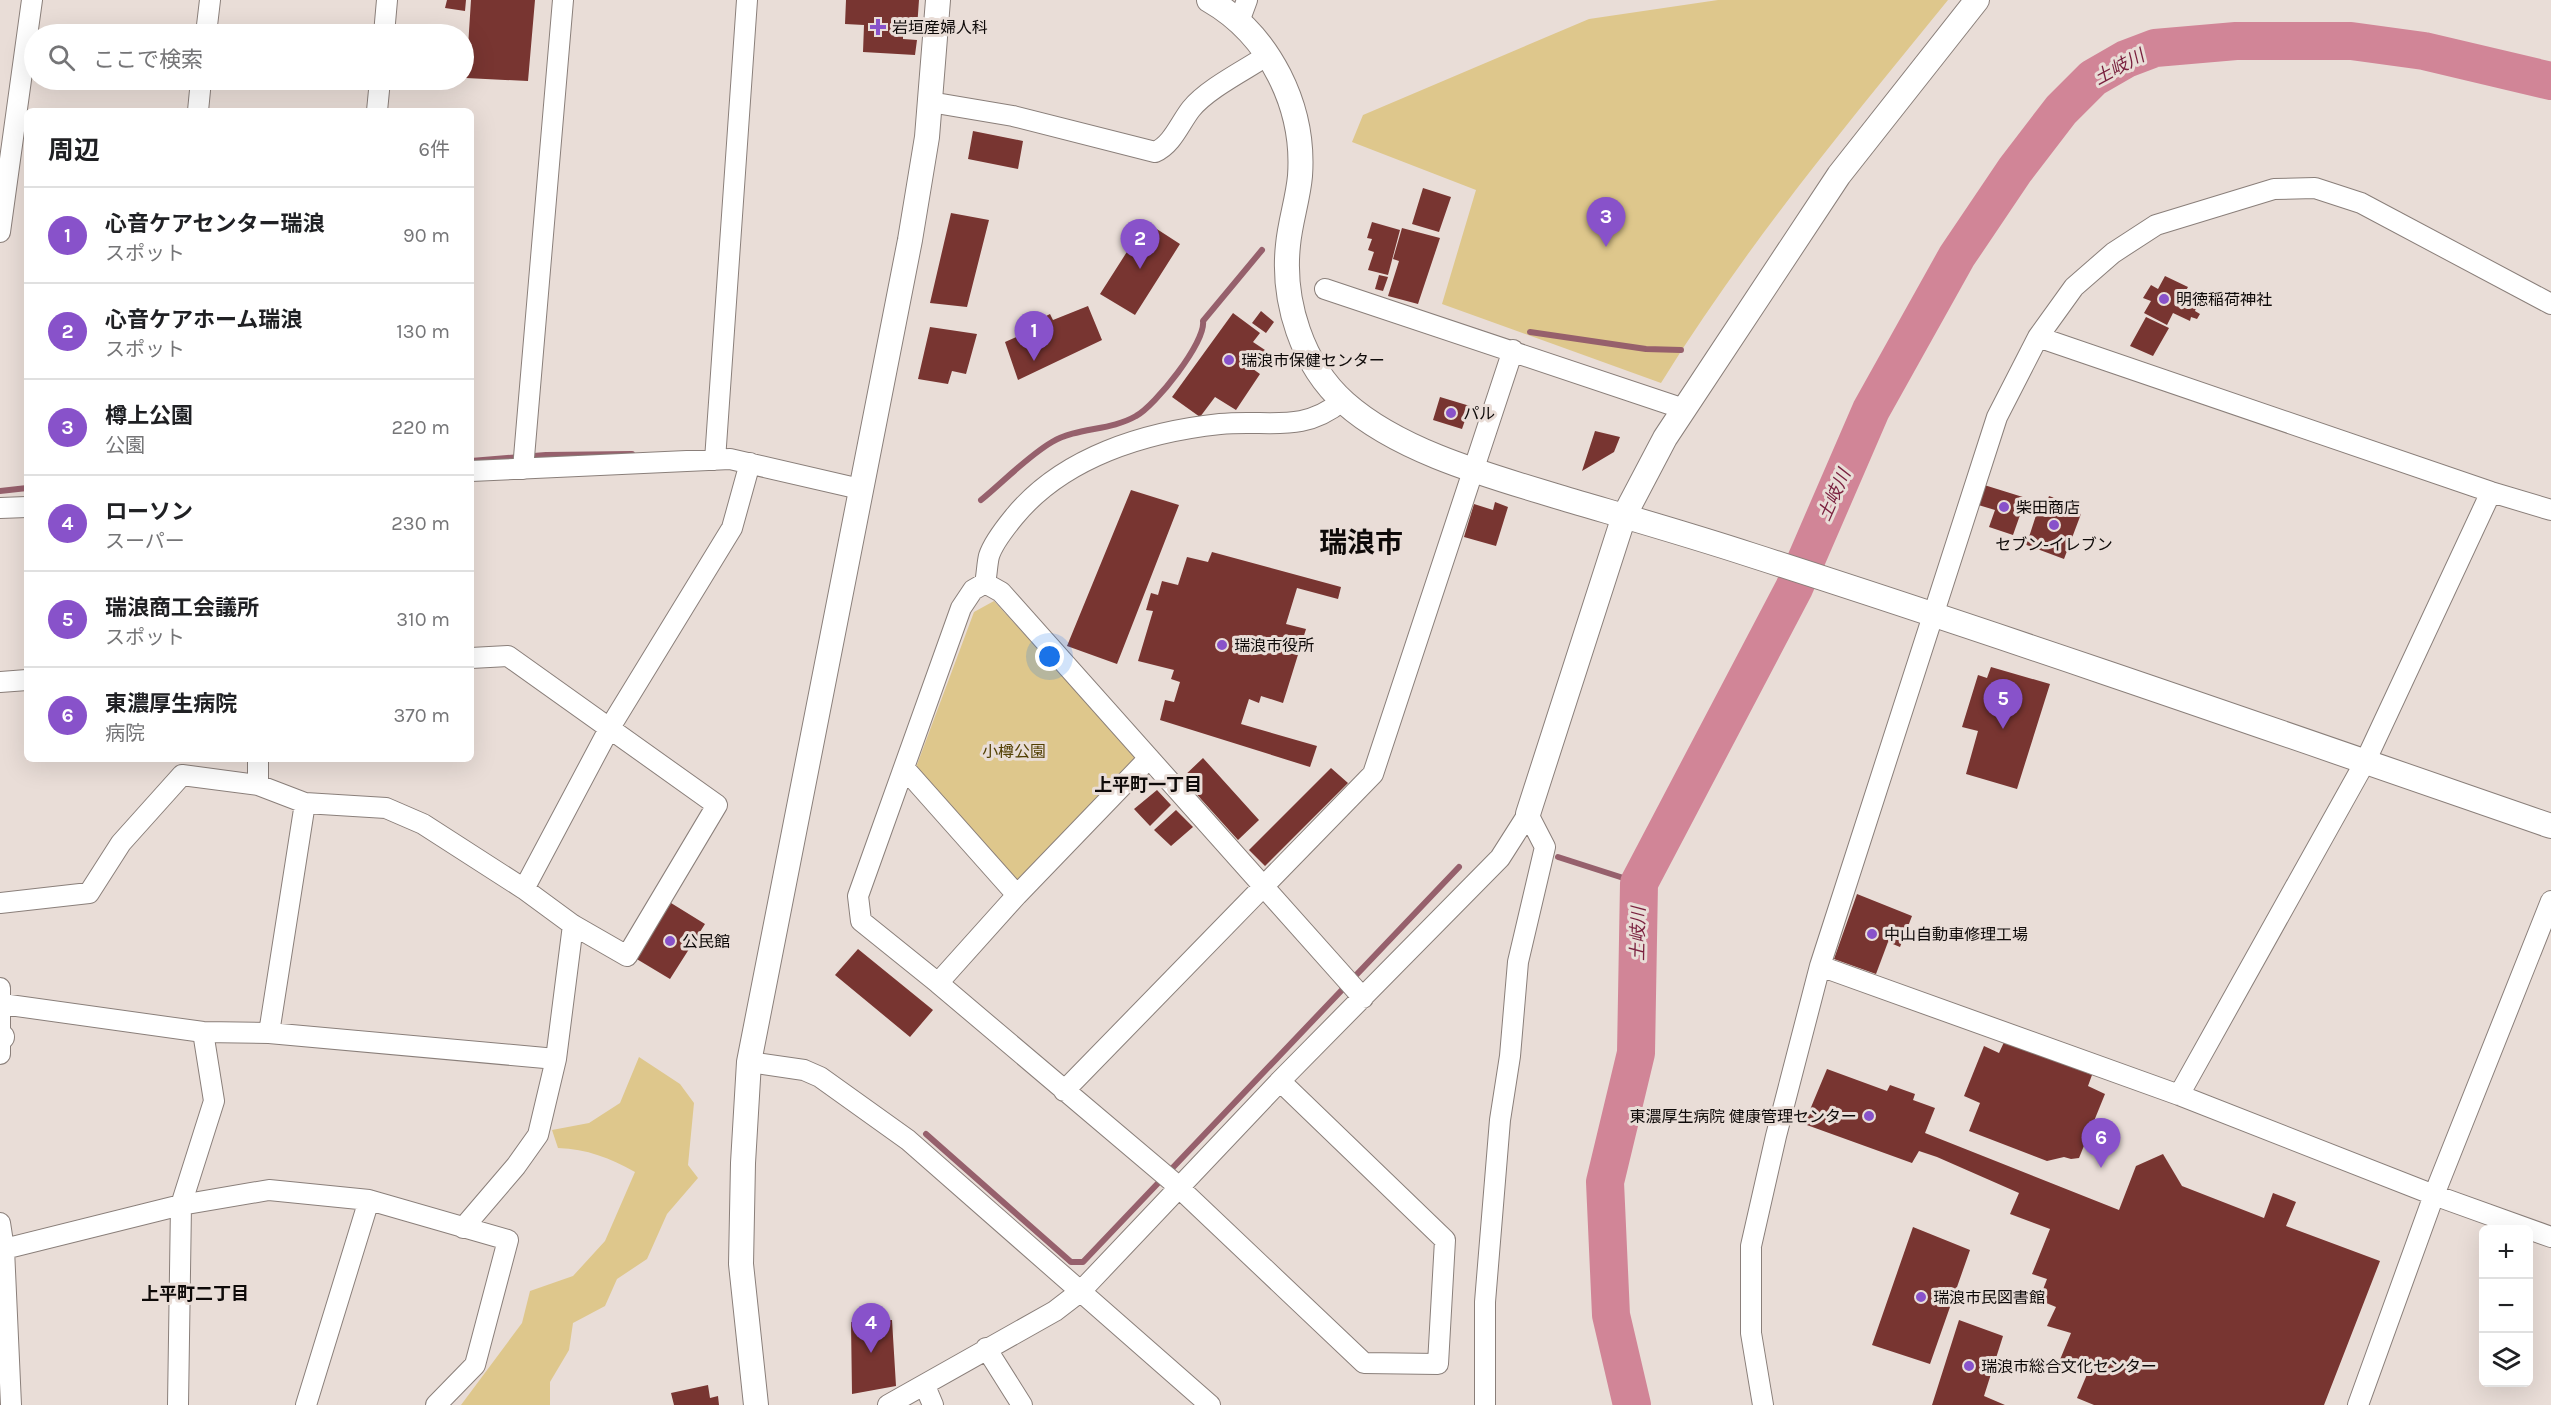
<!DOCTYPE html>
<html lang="ja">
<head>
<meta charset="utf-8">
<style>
	:root { --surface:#fff; --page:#f6f6f6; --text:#202124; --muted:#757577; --line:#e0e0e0; --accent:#8852ca }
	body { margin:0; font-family:Karla,"Noto Sans JP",sans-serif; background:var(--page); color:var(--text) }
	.controls { position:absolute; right:18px; bottom:18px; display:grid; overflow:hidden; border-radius:9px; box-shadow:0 6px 24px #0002 }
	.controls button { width:54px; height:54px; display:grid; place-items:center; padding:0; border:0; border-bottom:2px solid var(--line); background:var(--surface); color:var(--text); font:30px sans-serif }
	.you { position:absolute; left:1050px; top:657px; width:21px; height:21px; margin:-15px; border:4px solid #fff; border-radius:50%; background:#1a73e8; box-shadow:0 0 0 9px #1a73e833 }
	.badge { display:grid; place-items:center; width:39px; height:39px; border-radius:50%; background:var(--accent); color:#fff; font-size:20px; font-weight:700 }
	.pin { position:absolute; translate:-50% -50px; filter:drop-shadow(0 2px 3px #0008) }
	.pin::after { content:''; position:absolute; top:32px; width:21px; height:18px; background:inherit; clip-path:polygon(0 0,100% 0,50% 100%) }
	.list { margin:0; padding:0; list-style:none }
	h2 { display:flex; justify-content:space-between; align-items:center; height:78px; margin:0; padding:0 24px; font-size:26px }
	h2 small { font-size:20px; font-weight:400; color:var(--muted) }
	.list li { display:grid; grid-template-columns:39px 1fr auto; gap:18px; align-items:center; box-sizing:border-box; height:96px; padding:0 24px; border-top:2px solid var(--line) }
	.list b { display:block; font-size:22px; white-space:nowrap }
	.list p { margin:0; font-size:20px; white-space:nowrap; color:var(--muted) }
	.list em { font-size:20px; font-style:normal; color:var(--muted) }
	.icon { flex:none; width:33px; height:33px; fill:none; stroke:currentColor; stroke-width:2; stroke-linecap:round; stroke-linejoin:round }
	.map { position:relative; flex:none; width:2551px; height:1405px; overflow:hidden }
	.search { position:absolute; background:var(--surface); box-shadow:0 6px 24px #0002; left:24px; top:24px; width:450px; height:66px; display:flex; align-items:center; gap:15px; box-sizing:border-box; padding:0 21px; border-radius:33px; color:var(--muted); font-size:22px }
	.panel { position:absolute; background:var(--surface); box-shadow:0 6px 24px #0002; left:24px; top:108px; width:450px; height:654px; border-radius:9px }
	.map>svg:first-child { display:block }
	.green { fill:#dec78c }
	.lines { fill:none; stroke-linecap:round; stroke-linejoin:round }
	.stream { stroke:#96606c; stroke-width:6 }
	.river { stroke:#d18597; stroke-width:38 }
	.building { fill:#783531 }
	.minor-casing { stroke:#8a7f7a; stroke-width:22 }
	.tertiary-casing { stroke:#8a7f7a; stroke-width:26 }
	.minor { stroke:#fff; stroke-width:20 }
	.tertiary { stroke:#fff; stroke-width:24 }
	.poi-dot { fill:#8852ca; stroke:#e9ddd7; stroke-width:2 }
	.labels { text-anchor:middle; stroke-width:6; stroke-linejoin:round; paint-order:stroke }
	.poi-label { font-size:16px; fill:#0e0a09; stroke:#e9ddd7; text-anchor:start }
	.park-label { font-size:16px; fill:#523f03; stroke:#e9ddd7 }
	.water-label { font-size:18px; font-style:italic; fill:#791f3d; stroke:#e9ddd7 }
	.neighbourhood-label { font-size:18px; font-weight:bold; fill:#0e0a09; stroke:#e9ddd7 }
	.town-label { font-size:28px; font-weight:bold; fill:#0e0a09; stroke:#e9ddd7 }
</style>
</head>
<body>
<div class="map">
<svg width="2551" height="1405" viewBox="0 0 2551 1405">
	<rect width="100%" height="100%" fill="#e9ddd7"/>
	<path class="green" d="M1718 0H1948C1847 124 1745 247 1661 383L1442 304 1476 190 1352 142 1363 115 1589 19Z
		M994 601 1139 759 1017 881 915 770 974 612Z
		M639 1057 680 1084 694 1103 688 1165 698 1178 667 1214 647 1259 617 1279 605 1306 573 1323 569 1350 550 1382V1405H461L522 1323 530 1291 573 1276 605 1241 635 1172C610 1158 587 1149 558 1148L552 1130 589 1123 620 1103Z"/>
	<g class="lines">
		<path class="stream" d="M1530 332 1646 349 1681 350
			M471 461 546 455 632 454
			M0 491 27 488
			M981 500C1003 482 1028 456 1052 442 1078 427 1110 431 1136 416 1155 406 1206 342 1203 321L1262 250
			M1558 857 1639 883
			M926 1134 1071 1262H1083L1459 867"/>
		<path class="river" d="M1632 1405 1611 1315 1605 1182 1636 1053 1639 883 1794 588 1871 410 1957 256 2015 170 2061 110 2093 78 2126 59 2155 48 2236 41H2351L2424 51 2551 81"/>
	</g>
	<path class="building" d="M447 0H466L465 11 445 8Z
		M471 0H535L528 81 466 78Z
		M846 0H919L917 28 892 26V33L903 34V39L917 40 915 55 863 52 864 25 845 24Z
		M973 131 1023 141 1018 169 968 159Z
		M1423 188 1451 197 1439 232 1412 224Z
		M951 213 989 220 967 307 930 303Z
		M1146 222 1180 244 1135 315 1100 294Z
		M1372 222 1400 230 1388 275 1368 270 1374 252 1368 250 1372 239 1367 238Z
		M1402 228 1440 238 1418 304 1388 296 1399 261 1393 259Z
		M1379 275 1388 277 1383 291 1375 289Z
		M2165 276 2188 287 2180 301 2196 308 2195 311 2200 314 2197 319 2191 317 2190 321 2173 313 2167 325 2144 313 2151 301 2143 298 2151 285 2158 289Z
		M1088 306 1102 340 1018 380 1005 342 1039 327 1036 321 1050 314 1053 320Z
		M1261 311 1274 322 1266 333 1252 323Z
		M1233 313 1260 333 1253 342 1265 350 1253 369 1260 374 1236 410 1215 397 1200 417 1172 397Z
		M2146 317 2169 328 2153 356 2130 346Z
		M930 327 977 334 966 374 952 371 948 384 918 379Z
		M1440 397 1470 406 1462 429 1433 420Z
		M1595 431 1620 437 1614 452 1582 471Z
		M1981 484 2026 498 2013 535 1989 527 1995 510 1975 504Z
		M1131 490 1179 505 1117 664 1067 646Z
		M2049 496 2069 503 2067 509 2081 514 2064 559 2024 544 2027 536 2029 537 2041 500 2047 502Z
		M1495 502 1508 507 1496 546 1464 537 1474 504 1493 510Z
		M1212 552 1341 587 1338 599 1297 588 1286 624 1306 629 1283 703 1261 696 1259 703 1249 699 1241 724 1317 746 1310 767 1160 720 1165 700 1174 702 1180 682 1171 679 1174 670 1138 661 1153 611 1146 610 1151 593 1158 595 1162 581 1178 585 1187 557 1208 562Z
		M1991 667 2050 684 2017 789 1966 774 1978 731 1962 727 1978 675 1987 678Z
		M1203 758 1259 820 1238 840 1182 778Z
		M1331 768 1348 783 1265 866 1249 850Z
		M1157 790 1171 805 1150 826 1134 809Z
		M1176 810 1193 827 1171 846 1154 830Z
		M1857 894 1912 916 1900 947 1888 942 1876 974 1834 959Z
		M671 903 705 924 670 979 635 958Z
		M858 949 933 1010 910 1037 835 975Z
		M2005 1040 2092 1075 2088 1086 2105 1094 2079 1158 2071 1159 2064 1157 2047 1161 1969 1131 1980 1103 1964 1096 1984 1046 1999 1053Z
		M1827 1069 1887 1091 1890 1085 1915 1094 1913 1100 1935 1108 1925 1133 2119 1210 2136 1166 2163 1154 2182 1186 2264 1218 2273 1193 2296 1202 2286 1226 2380 1261 2324 1405H2094L2077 1398 2088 1372 2059 1362 2071 1333 2047 1326 2056 1307 2039 1300 2047 1279 2032 1274 2050 1229 2010 1214 2019 1193 1937 1157 1919 1151 1912 1163 1804 1124Z
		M1913 1227 1970 1250 1930 1364 1872 1345Z
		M892 1320 896 1386 852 1394 851 1322Z
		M1959 1320 2003 1336 1984 1396 2005 1405H1932Z
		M708 1385 710 1398 718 1396 719 1405H674L671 1393Z"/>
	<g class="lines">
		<g class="minor-casing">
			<path id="minor" d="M1240 19 1247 0
				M206 34 210 0
				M384 34 387 0
				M930 102 1013 116 1155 152C1172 145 1180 123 1191 109 1207 89 1245 70 1268 55
				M198 111 201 80
				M377 111 380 80
				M0 232 32 0
				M1325 289 1684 409
				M2038 337 2491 492 2551 510
				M715 460 747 0
				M523 469 563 0
				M471 471 730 459 860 489
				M0 508 27 507
				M985 583 973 590 961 608 858 896 861 921 938 983 1172 1181 1364 1363 1438 1364 1445 1240 1280 1081
				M985 583 1001 592 1363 998
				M985 583C987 574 987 564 989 556 993 543 1005 528 1014 517 1063 457 1145 432 1220 424 1268 419 1302 434 1342 401
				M0 682 27 680
				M905 769 1017 895
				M258 785V759
				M524 889 609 729 732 528 750 463
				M0 903 89 893 121 843 182 775 258 785 305 803 386 808 423 824 524 889 573 925 627 956 717 805 508 656 471 658
				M1820 966 2179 1095 2434 1195 2551 1237
				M938 983 1017 895 1149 758
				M0 988V1054
				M2 1004 203 1032 269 1033 556 1059
				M269 1033 305 803
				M749 1062 804 1070 820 1077 908 1140 1210 1405
				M1064 1091 1373 774 1513 350
				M2179 1095 2365 762 2491 492
				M0 1223 4 1249 11 1405
				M463 1228 516 1166 538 1135 556 1059 573 925
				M0 1250 181 1205 269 1190 369 1200 508 1240 475 1365 436 1405
				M986 1348 1022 1405
				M925 1386 933 1405
				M178 1405 181 1205 214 1101 203 1032
				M306 1405 369 1200
				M888 1405 1055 1311 1081 1291 1280 1081 1500 858 1528 814
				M1485 1405V1302L1500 1120 1510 1056 1518 962 1545 847 1528 814
				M1763 1405 1751 1333V1246L1776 1136 1820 966 1997 417 2038 337 2074 287 2113 253 2156 225 2274 189 2315 188 2361 203 2551 304
				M2358 1405 2434 1195 2551 901"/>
		</g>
		<g class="tertiary-casing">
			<path id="tertiary" d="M1209 0C1270 35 1305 107 1300 176 1298 199 1290 222 1288 245 1282 301 1302 365 1345 403 1400 452 1490 476 1559 497 1623 516 1687 534 1751 555 2019 641 2285 734 2551 826
				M1528 814 1624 516 1665 438 1839 175 1977 0
				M0 1037H2
				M756 1405 741 1264 743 1163 749 1062 910 240 927 137 938 0"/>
		</g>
		<use href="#minor" class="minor"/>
		<use href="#tertiary" class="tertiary"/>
	</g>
	<g class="poi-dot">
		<path d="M875 18h6v6h6v6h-6v6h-6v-6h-6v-6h6z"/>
		<circle cx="2164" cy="299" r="6"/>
		<circle cx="1229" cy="360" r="6"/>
		<circle cx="1451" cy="413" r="6"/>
		<circle cx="2004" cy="507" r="6"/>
		<circle cx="2054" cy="525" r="6"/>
		<circle cx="1222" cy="645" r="6"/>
		<circle cx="1872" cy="934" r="6"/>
		<circle cx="670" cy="941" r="6"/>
		<circle cx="1869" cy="1116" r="6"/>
		<circle cx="1921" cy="1297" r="6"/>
		<circle cx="1969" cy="1366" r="6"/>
	</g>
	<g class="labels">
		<g class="poi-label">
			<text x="892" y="33">岩垣産婦人科</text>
			<text x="2176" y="305">明徳稲荷神社</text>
			<text x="1241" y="366">瑞浪市保健センター</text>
			<text x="1463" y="419">パル</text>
			<text x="2016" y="513">柴田商店</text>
			<text x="2054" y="550" text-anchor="middle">セブン-イレブン</text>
			<text x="1234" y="651">瑞浪市役所</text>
			<text x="1884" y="940">中山自動車修理工場</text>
			<text x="682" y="947">公民館</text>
			<text x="1857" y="1122" text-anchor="end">東濃厚生病院 健康管理センター</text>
			<text x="1933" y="1303">瑞浪市民図書館</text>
			<text x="1981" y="1372">瑞浪市総合文化センター</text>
		</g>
		<g class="park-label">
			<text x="1014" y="757">小樽公園</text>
		</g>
		<g class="water-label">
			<text transform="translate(2119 67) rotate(-28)" y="6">土岐川</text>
			<text transform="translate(1834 495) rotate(-66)" y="6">土岐川</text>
			<text transform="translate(1638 934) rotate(-89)" y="6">土岐川</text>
		</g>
		<g class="neighbourhood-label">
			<text x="1148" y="791">上平町一丁目</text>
			<text x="195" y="1300">上平町二丁目</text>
		</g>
		<g class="town-label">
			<text x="1361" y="552">瑞浪市</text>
		</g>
	</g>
</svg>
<div class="controls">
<button>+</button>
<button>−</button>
<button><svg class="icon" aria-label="layers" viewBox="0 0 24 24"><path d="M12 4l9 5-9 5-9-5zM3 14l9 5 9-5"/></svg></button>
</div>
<div class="you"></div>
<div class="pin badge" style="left:1034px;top:361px">1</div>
<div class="pin badge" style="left:1140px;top:269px">2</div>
<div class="pin badge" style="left:1606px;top:247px">3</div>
<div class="pin badge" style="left:871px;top:1353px">4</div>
<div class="pin badge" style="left:2003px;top:729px">5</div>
<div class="pin badge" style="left:2101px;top:1168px">6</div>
<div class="search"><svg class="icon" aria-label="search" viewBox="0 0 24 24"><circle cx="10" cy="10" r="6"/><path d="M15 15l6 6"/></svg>ここで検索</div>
<section class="panel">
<h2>周辺<small>6件</small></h2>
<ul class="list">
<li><span class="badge">1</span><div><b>心音ケアセンター瑞浪</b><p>スポット</p></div><em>90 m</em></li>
<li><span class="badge">2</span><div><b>心音ケアホーム瑞浪</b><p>スポット</p></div><em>130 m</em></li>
<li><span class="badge">3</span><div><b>樽上公園</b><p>公園</p></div><em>220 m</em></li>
<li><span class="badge">4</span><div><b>ローソン</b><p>スーパー</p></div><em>230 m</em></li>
<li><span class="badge">5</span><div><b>瑞浪商工会議所</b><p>スポット</p></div><em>310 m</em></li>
<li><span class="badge">6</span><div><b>東濃厚生病院</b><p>病院</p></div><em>370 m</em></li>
</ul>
</section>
</div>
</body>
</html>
